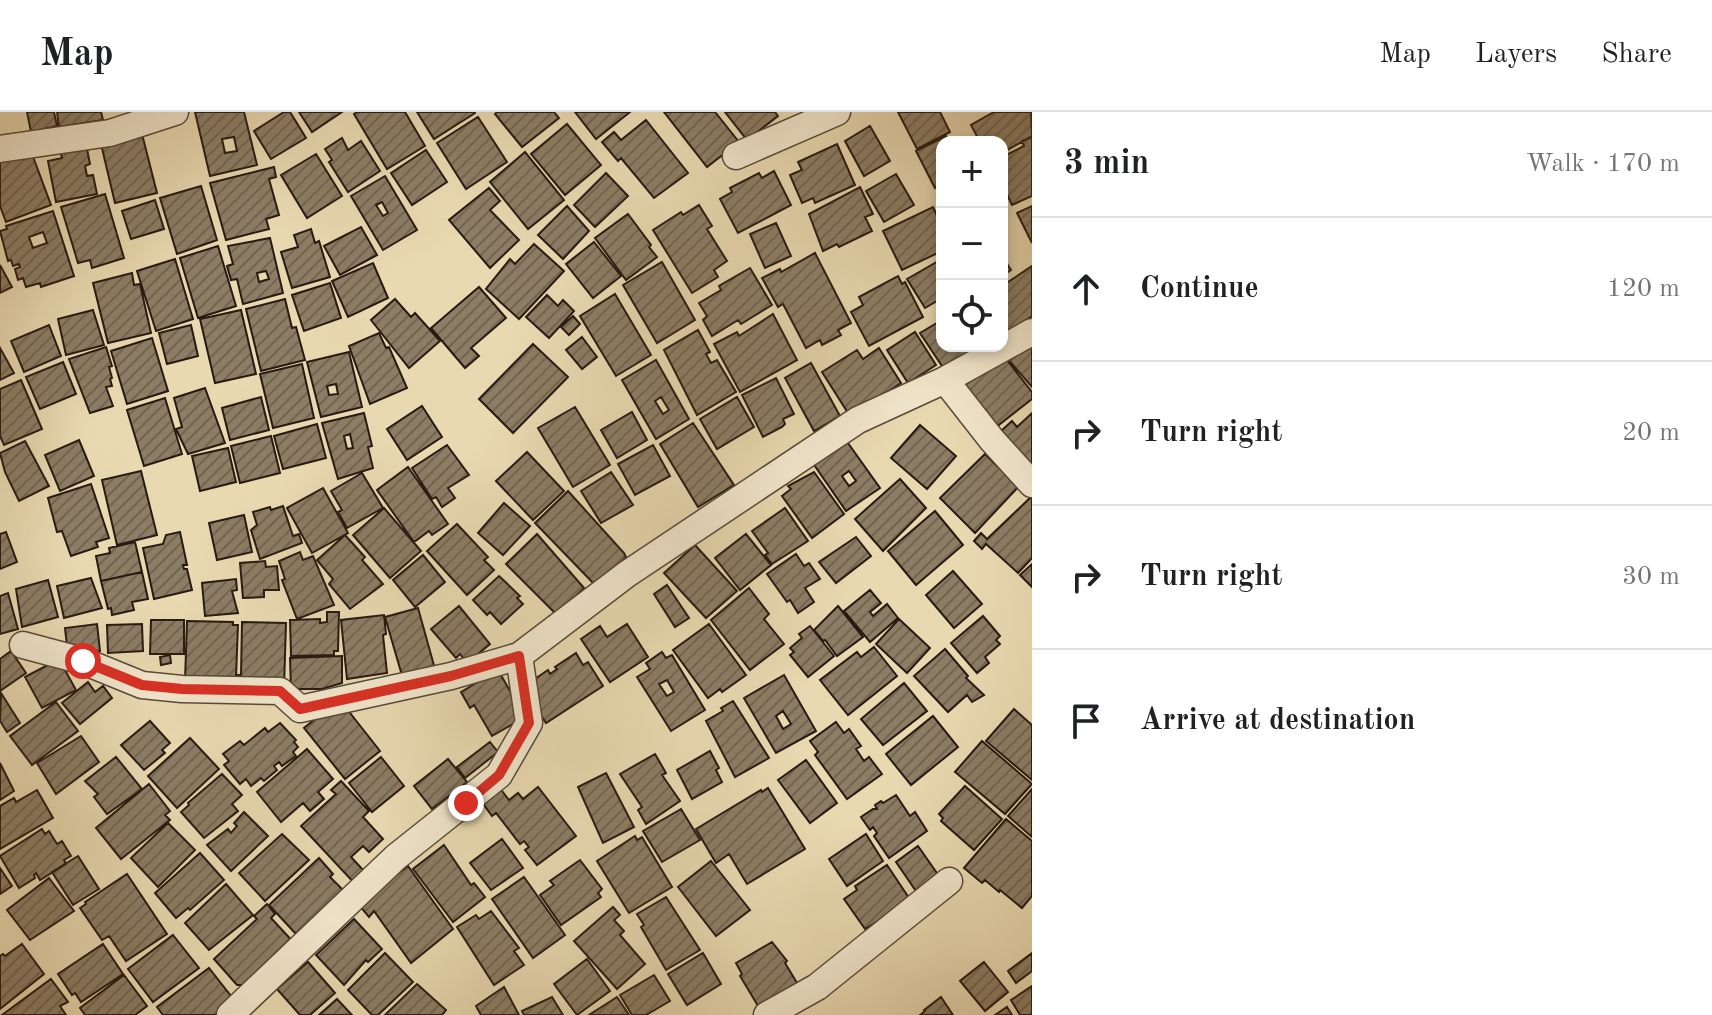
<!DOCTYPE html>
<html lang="en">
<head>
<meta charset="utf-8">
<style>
	:root { --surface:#fff; --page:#f6f6f6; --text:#202124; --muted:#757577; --line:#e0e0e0 }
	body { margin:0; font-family:"Old Standard TT",serif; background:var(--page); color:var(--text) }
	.controls { position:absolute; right:24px; top:24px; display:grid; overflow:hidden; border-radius:16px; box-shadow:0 4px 12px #0003 }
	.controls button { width:72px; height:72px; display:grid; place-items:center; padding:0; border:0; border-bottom:2px solid var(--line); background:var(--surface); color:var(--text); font:40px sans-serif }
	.stop { position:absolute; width:24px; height:24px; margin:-18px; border:6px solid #d93025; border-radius:50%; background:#fff }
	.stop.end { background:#d93025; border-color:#fff; box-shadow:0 2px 8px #0008 }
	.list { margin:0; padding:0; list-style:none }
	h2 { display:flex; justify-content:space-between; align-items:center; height:104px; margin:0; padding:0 32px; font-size:34px }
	h2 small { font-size:26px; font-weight:400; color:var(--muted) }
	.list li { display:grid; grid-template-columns:52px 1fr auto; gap:24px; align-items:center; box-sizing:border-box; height:144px; padding:0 32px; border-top:2px solid var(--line) }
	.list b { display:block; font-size:30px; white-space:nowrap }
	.list em { font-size:26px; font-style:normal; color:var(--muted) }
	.icon { flex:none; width:44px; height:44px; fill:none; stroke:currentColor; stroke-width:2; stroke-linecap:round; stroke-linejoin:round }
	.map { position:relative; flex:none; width:1032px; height:903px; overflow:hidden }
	header { display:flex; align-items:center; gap:48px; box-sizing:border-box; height:112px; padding:0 40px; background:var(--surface); border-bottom:2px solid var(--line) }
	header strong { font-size:38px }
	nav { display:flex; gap:44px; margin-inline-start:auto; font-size:28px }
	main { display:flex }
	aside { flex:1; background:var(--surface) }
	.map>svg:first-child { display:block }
	.building { fill:url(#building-hatch); stroke:#281a12; stroke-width:2; fill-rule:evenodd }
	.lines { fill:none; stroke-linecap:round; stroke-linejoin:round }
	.minor-casing { stroke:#584a3a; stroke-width:29 }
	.minor { stroke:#f1e6cc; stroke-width:26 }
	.route { stroke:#d93025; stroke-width:10 }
</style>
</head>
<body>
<header>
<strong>Map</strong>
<nav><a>Map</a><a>Layers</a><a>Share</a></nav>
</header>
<main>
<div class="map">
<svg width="1032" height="903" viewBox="0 0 1032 903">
	<defs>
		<pattern id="building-hatch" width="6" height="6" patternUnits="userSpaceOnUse" patternTransform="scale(2)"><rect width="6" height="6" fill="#8c7d65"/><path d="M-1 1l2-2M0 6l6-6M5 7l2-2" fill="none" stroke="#726652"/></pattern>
	</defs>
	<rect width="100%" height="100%" fill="#e9d9b1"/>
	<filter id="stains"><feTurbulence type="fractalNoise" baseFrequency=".0025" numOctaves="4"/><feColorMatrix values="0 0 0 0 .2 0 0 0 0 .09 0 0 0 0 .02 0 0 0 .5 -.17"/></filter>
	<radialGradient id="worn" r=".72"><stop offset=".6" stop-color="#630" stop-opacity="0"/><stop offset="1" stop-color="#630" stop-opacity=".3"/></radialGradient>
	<path class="building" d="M27 0H54L57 14 31 20Z
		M57 0H101L103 8 59 15Z
		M195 0H244L257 53 210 64ZM234 25 237 39 225 41 222 27Z
		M284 0H290L306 26 271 47 254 19Z
		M299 0H342L312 20Z
		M357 0H405L425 34 387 57 354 2Z
		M417 0H475V1L434 27Z
		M497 0H554L559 6 522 35 495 2Z
		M575 0H630L596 27Z
		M664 0H715L739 30 707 55Z
		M725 0H775L778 4 747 28Z
		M898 0H940L950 20 917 37Z
		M994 0H1031L1032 24 1002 41V30H980L971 13Z
		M478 5 507 50 466 77 437 31Z
		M646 8 688 61 654 86 621 46 618 49 602 30 614 20 621 28Z
		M567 12 601 53 565 83 531 42Z
		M870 14 890 49 864 64 845 29Z
		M142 22 157 81 115 91 101 32Z
		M946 24 948 30H942V72L935 76 916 39Z
		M1032 25V84L1012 93 1002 72V45L1024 34 1022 29Z
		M342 26 348 38 361 29 380 59 348 80 329 50 332 48 325 37Z
		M86 32 90 52 85 54 87 64 93 63 97 82 56 90 48 49 62 46 60 38Z
		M837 32 855 73 815 91 813 86 802 91 790 63 802 58 798 50Z
		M29 34 51 93 6 110 0 94V44Z
		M426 38 447 70 412 93 391 61Z
		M525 40 564 88 528 117 490 70Z
		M316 42 342 84 307 106 281 63Z
		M274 55 276 65 269 67 279 103 266 107 269 117 226 128 210 71Z
		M774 59 791 93 738 121 720 87 732 80 730 76 759 61 762 66Z
		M606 61 628 84 595 115 574 93Z
		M896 62 914 93 884 110 866 79Z
		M385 64 417 118 383 138 351 84ZM382 90 388 101 383 104 376 93Z
		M201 74 217 128 177 142 160 86Z
		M860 75 873 102 865 105 872 119 839 135 837 132 823 139 809 102Z
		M489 76 500 89 490 98 519 128 490 156 449 108Z
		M105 82 124 146 92 156 90 148 78 151 61 95Z
		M155 88 164 117 131 127 122 99Z
		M699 93 712 114 707 117 727 149 714 158 718 165 692 181 653 118 681 100 683 103Z
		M567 94 589 119 563 147 538 123Z
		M1032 94V131L1017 101Z
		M933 95 942 115V139L902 158 883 119Z
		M53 99 74 164 41 175 40 171 26 175 23 166 18 168 15 157 20 155 19 152 13 154 11 148 8 149 0 119 7 117 6 114ZM43 120 47 131 33 136 29 125Z
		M628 102 651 133 649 135 657 145 626 168 595 126Z
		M776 111 791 144 765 156 750 122Z
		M361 115 377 143 340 163 324 134Z
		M311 117 315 131 319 129 330 165 292 176 281 140 298 135 294 123Z
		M270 126 283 181 243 192 237 167 231 168 227 154 233 152 228 134ZM266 159 269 167 259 170 257 161Z
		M594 130 621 164 593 186 566 152Z
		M534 132 564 159 519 207 486 177 510 147 515 152Z
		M218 134 236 194 198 206 180 146Z
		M815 141 851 211 838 218 841 223 822 233 820 228 806 236 783 192 778 195 762 166 780 157 781 160Z
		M1002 144 1011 158 1002 164Z
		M175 147 193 207 156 219 137 159Z
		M942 147V186L925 196 907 167Z
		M662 150 695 208 657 231 623 173Z
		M373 151 388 186 348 205 332 169Z
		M0 153 12 175 0 181Z
		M1032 154V204L1003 224 1002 174Z
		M750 156 772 193 741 212 738 208 712 224 703 208 707 204 699 191 721 178 719 174Z
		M132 161 134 173 140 172 151 221 108 231 93 171Z
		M898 164 902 172 905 170 923 205 869 234 851 200 863 193 859 185Z
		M330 171 341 206 304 219 292 183Z
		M479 175 506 206 471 236 479 244 465 256 431 216Z
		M615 182 651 243 616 264 580 204Z
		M547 183 558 194 563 188 574 199 549 226 526 205Z
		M285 187 292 216 296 215 305 248 261 259 246 197Z
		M395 187 411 205 415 201 440 229 409 256 371 208Z
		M93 198 104 233 66 243 58 207Z
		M241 198 256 262 215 271 200 207Z
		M773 202 797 248 740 280 714 232 737 220 739 224Z
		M573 204 580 212 569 223 561 215Z
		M942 208V234H993L944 257 920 221Z
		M49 213 61 244 24 260 11 229Z
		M191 213 198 244 167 252 159 221Z
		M698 218 710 240 706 242 711 251 717 248 736 280 697 303 664 238Z
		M915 220 936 253 908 271 887 238Z
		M379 221 386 236 389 235 407 276 370 292 349 234Z
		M582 225 597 245 582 257 566 238Z
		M152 226 168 279 127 292 111 239Z
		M1032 226V275L1006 245Z
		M533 232 568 265 513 321 479 287Z
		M106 235 112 254 109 255 112 266 110 267 112 274 106 275 113 294 90 301 69 247Z
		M0 236 14 261 0 268Z
		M879 236 901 271 850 304 822 260 857 238 863 247Z
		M349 240 362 295 321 305 307 250ZM336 272 338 282 329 283 327 274Z
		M1003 243 1032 280V287L991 319 959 278Z
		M656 248 689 307 656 327 622 268ZM661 285 669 298 663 302 655 289Z
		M63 250 76 282 40 297 26 265Z
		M811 251 840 304 814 319 785 266Z
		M302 252 314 306 273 316 260 262Z
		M776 266 794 302 783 307 785 312 782 315 763 325 742 283Z
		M21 268 42 317 4 333 0 324V277Z
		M205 276 225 331 188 342 176 317 182 315 174 286Z
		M261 285 269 318 230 328 222 296Z
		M737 285 754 315 717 337 700 307Z
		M165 286 182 342 144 354 127 298Z
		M422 294 442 325 407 348 387 317Z
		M575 295 610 353 573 375 538 316Z
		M632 300 647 328 617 346 601 318Z
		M364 301 372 334 368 335 373 356 338 367 322 311ZM350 322 353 336 347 337 344 324Z
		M1032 301V356L1000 320 1012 309 1017 315Z
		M693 311 734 373 698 395 660 332Z
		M317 312 326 346 283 357 274 324Z
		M920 313 956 344 927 377 891 346Z
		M271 324 280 361 240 371 231 334Z
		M843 324 880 376 846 399 810 347ZM849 359 856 369 849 374 842 364Z
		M79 328 94 364 60 379 45 343Z
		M25 329 49 374 19 389 5 360 0 341Z
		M447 333 469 363 448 376 455 386 442 395 436 385 432 387 412 356Z
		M653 333 670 364 635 383 618 352Z
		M228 336 236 370 200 379 192 344Z
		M527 340 564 379 533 408 496 369Z
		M985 342 997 354 1002 350 1022 371 975 421 940 386Z
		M408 355 448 412 432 423 429 419 414 430 377 378Z
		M141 359 157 423 117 433 102 368Z
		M611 360 633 393 601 411 581 379Z
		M814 360 844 402 812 426 782 384 791 377 788 374Z
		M362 361 383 396 347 416 338 400 342 398 331 379Z
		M900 367 926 396 883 439 855 407Z
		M91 372 109 426 96 430 98 435 71 444 62 419 57 420 48 386Z
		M323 376 348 421 312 441 287 396Z
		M568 379 624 441 626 445 597 475 535 411Z
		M1032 384V446L1018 461 986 432 982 437 974 429 981 421 987 427Z
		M504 391 530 414 503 443 478 421Z
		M283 394 293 424 299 422 302 431 260 447 251 418 257 413 253 400 270 395 271 398Z
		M384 396 421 439 390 466 353 423Z
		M785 396 808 429 772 452 765 443 768 441 752 419Z
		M935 399 963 433 916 473 888 439Z
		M244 403 252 440 217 448 209 411Z
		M457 412 488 445 484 448 494 458 467 483 427 439Z
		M6 420 17 450 0 457V422Z
		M180 420 187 453H183L184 457H187L192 478 154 487 143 436 163 432 166 423Z
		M537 422 584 476 557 503 506 452Z
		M746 422 771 453 740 478 715 446Z
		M345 423 365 445 362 448 383 472 350 497 329 472 333 467 317 448Z
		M856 425 871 444 836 471 819 450Z
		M135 430 142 460 101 469 96 444 110 441 109 436Z
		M695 433 737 479 706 506 664 461Z
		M300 440 303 448 313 444 334 493 297 507 282 468 285 467 279 449Z
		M796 442 804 454 809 451 820 467 805 476 814 490 798 501 790 488 787 490 767 462Z
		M423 443 445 470 415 495 393 468Z
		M265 449 266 455 277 454 279 478H264V485L243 486 240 451Z
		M1032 452V475L1020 463Z
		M953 459 982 492 954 516 926 483Z
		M142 460 148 487 132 490 134 498 112 503 111 496 108 497 101 469Z
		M499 464 520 484 517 486 523 492 501 512 490 500 487 503 473 488Z
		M91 466 102 496 64 506 57 474Z
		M236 467 237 478 232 479 238 501 205 504 202 471Z
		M48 468 58 505 22 515 16 477Z
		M667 473 689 506 675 515 654 482Z
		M749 476 769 502 764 507 784 532 750 558 711 508Z
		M870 478 881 491 870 500 873 504 887 492 898 506 870 530 844 499Z
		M8 481 18 517 0 522V484Z
		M459 494 490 532 467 551 460 542 456 546 431 517Z
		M838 494 863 525 837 544 825 528 823 529 814 518Z
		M418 496 435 557 403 567 385 505Z
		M327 500H339L338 539H334V543L291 544 290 508 320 507V511L327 510Z
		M384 503 386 522 383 523 387 561 347 567 341 508Z
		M983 504 1000 524 996 528 1000 532 985 545 989 551 977 561 951 531Z
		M899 507 930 536 907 561 876 532Z
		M151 508H184V542H150Z
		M187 509 233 510V513H238L236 565 185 569Z
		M242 510 286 511 284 576 236 572V563H241Z
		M97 512 100 539 68 543 65 516Z
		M142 512 143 539 108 541 107 513Z
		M627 512 648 545 610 570 581 527 600 514 607 525Z
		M709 512 746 563 722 580 720 577 708 586 673 538Z
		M810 514 834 544 808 565 790 543 794 540 790 536 802 526 799 522Z
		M874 535 897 564 848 603 820 568 857 540 861 545Z
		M945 537 968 564 966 566 984 583 972 590 967 583 948 600 914 564Z
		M11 539 26 561 0 579V547Z
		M662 540 666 546 672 543 705 598 671 619 637 565 650 557 646 551ZM667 568 674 580 667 584 659 572Z
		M576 541 583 553 588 550 603 574 546 611 527 582 529 571 548 558 550 562 557 557 555 555Z
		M170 543 171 551 161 553 160 545Z
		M342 544V571L322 577H291L290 546Z
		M59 547 76 578 42 596 25 565Z
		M498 558 525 605 492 624 474 593 470 596 461 580Z
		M784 563 816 619 776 641 744 586ZM783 599 791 612 783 617 776 604Z
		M88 570 95 580 103 574 112 586 80 612 62 591Z
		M904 571 927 599 883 633 861 607Z
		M1 581 20 611 7 620 0 609Z
		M733 589 769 646 735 665 706 609 723 599 721 596Z
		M56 590 78 619 32 653 10 624Z
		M343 592 380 639 345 667 304 616 328 597Z
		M1014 597 1032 613V668L986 629Z
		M933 604 958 635 911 673 886 642Z
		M150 609 170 631 162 638 165 641 144 658 121 633Z
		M836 610 844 621 849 617 861 634 856 637 864 649 869 645 882 662 847 687 815 643 818 640 810 629Z
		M280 611 296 628 294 630 298 635 293 640 296 644 282 654 279 650 274 654 277 658 264 669 261 666 251 674 246 667 240 672 224 653 229 649 223 642 240 629 244 633 265 616 268 620Z
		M81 624 99 650 56 682 37 651Z
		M190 626 219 657 177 696 148 664Z
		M982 629 1032 672 1005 702 955 660Z
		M490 630 498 640 465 666 457 655Z
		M307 637 333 667 318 680 324 687 310 699 303 691 281 710 257 680Z
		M710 639 719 656 716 658 722 670 692 687 677 658Z
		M655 642 666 661 662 663 680 689 646 712 638 698 642 695 620 662Z
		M116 645 142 677 107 702 94 685 98 682 85 669Z
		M381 645 404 674 372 700 349 671Z
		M448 647 467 670 432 697 414 674Z
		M806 648 837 691 810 711 778 668Z
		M0 651 14 679 0 688Z
		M606 661 634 715 603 731 578 675Z
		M222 662 242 683 232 692 238 699 204 726 181 700 189 693 188 691Z
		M341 669 369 699 363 705 383 727 369 740 363 734 351 745 365 760 356 773 301 714 336 682 331 678Z
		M149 672 170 699 165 703 170 708 121 747 96 716Z
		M965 674 1002 707 974 738 941 709 943 706 939 702Z
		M499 675 509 688 518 681 523 687 538 675 576 724 537 753 525 738 529 735 524 729 520 732 496 701 492 704 481 689Z
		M768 676 805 737 747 772 729 742 716 751 696 717 761 678 762 680Z
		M1032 677V725L1008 704Z
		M37 678 53 706 0 737V694L14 686 16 690Z
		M896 683 910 704 915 700 927 719 889 746 874 724 877 721 873 715 870 718 861 705 873 697H877L875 693 881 689 883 691Z
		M681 697 700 728 662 750 643 719Z
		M244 700 268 724 231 759 207 733 228 717 231 721 237 714 234 711Z
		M1006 707 1032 729V784L1022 796 1000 778 999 780 985 768 982 771 964 756Z
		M168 711 195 738 158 775 131 746Z
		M42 717 45 722 49 719 57 732 62 729 71 744 64 748 66 752 40 768 36 761 34 763 35 766 19 776 0 744Z
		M282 722 309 748 265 789 239 761Z
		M866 722 883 749 847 774 829 747Z
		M635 724 637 728 642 725 672 775 629 801 597 749Z
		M502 727 523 756 491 778 470 751Z
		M444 733 471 773 474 771 485 785 453 810 413 757Z
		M918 734 939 764 918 782 896 750Z
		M200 741 224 768 190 798 188 796 176 806 155 781Z
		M78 744 99 777 73 793 52 760Z
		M319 746 333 762 330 765 343 778 296 822 269 793Z
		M580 748 602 777 598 781 601 785 561 813 540 783 554 773 550 769Z
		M711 749 750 798 716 824 678 775Z
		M887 753 911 789 865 817 844 787 857 778 855 774Z
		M408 754 453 817 411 851 374 799 369 805 358 792Z
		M0 756 12 774 0 782Z
		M127 762 167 822 126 849 109 824 102 828 80 796 86 792 85 790Z
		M524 765 565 823 533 846 492 787Z
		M49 766 74 799 30 828 7 798Z
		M226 772 253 803 209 838 185 811Z
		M666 785 700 838 666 858 641 815 644 813 637 802Z
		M267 792 275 802 271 806 296 833 247 879 242 873H237L214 847 257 807 254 804Z
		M613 795 620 803 614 808 624 819 620 823 645 852 617 877 574 829Z
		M491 799 519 836 514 839 524 853 494 873 457 815 476 803 479 807Z
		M354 807 382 837 368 850 366 848 344 873 316 843Z
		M173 823 199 856 153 890 128 857Z
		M772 830 787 849 785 851 797 871 758 894 740 864 742 862 736 851Z
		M22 832 44 862 0 897V844L3 842 5 844Z
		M103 832 123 862 81 890 75 881 72 883 58 862Z
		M385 841 413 870 378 903H372L348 878Z
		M703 841 721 872 687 893 668 862Z
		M1032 841V859L1016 871 1008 859Z
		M587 847 610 879 577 903 554 872Z
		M308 850 335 881 310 903H300L277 877Z
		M984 850 1008 880 985 899 960 869Z
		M209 856 238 893 221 903H163L157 895Z
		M124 863 147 894 135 903H85L80 896Z
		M654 863 670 889 646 903H632L620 883Z
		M51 867 68 890 60 894 66 903H2Z
		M417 872 446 898 442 903H385Z
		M1032 874V903H1020L1011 888Z
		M504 875 519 903H481L476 894Z
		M552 885 563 903H524L522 899Z
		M617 885 629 903H589Z
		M941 885 953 903H920L925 899 924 898Z
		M337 887 352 903H319Z
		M1007 895 1012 903H995Z"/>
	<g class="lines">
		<g class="minor-casing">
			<path id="minor" d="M0 37 110 21 175 0
				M736 44 837 0
				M945 268 992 328 1032 372
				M23 533 83 549 142 573 182 577 280 579 300 597 451 564 519 544
				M230 903 396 745 499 663 529 611 519 544 627 462 858 308 945 268 1032 220
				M767 903 817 875 949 769"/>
		</g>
		<use href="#minor" class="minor"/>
	</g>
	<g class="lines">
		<path class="route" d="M83 549 142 573 182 577 280 579 300 597 451 564 519 544 529 611 499 663 466 691"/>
	</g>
	<rect width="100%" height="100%" filter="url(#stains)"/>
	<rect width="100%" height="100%" fill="url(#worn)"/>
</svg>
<div class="controls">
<button>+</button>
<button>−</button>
<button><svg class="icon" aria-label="locate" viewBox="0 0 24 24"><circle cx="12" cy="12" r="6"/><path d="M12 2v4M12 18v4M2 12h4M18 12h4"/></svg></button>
</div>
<div class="stop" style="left:83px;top:549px"></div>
<div class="stop end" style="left:466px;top:691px"></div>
</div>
<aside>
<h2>3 min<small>Walk · 170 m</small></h2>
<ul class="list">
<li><svg class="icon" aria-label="ahead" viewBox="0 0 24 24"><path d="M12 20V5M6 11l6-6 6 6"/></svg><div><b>Continue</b></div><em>120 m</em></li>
<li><svg class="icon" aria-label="right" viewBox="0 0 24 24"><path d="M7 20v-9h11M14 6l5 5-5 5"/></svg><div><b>Turn right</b></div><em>20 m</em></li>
<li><svg class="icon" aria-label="right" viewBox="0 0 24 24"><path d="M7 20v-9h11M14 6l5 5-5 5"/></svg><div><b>Turn right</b></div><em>30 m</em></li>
<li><svg class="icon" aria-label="arrive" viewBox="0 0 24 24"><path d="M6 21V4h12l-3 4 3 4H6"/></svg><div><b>Arrive at destination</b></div></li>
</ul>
</aside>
</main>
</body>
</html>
